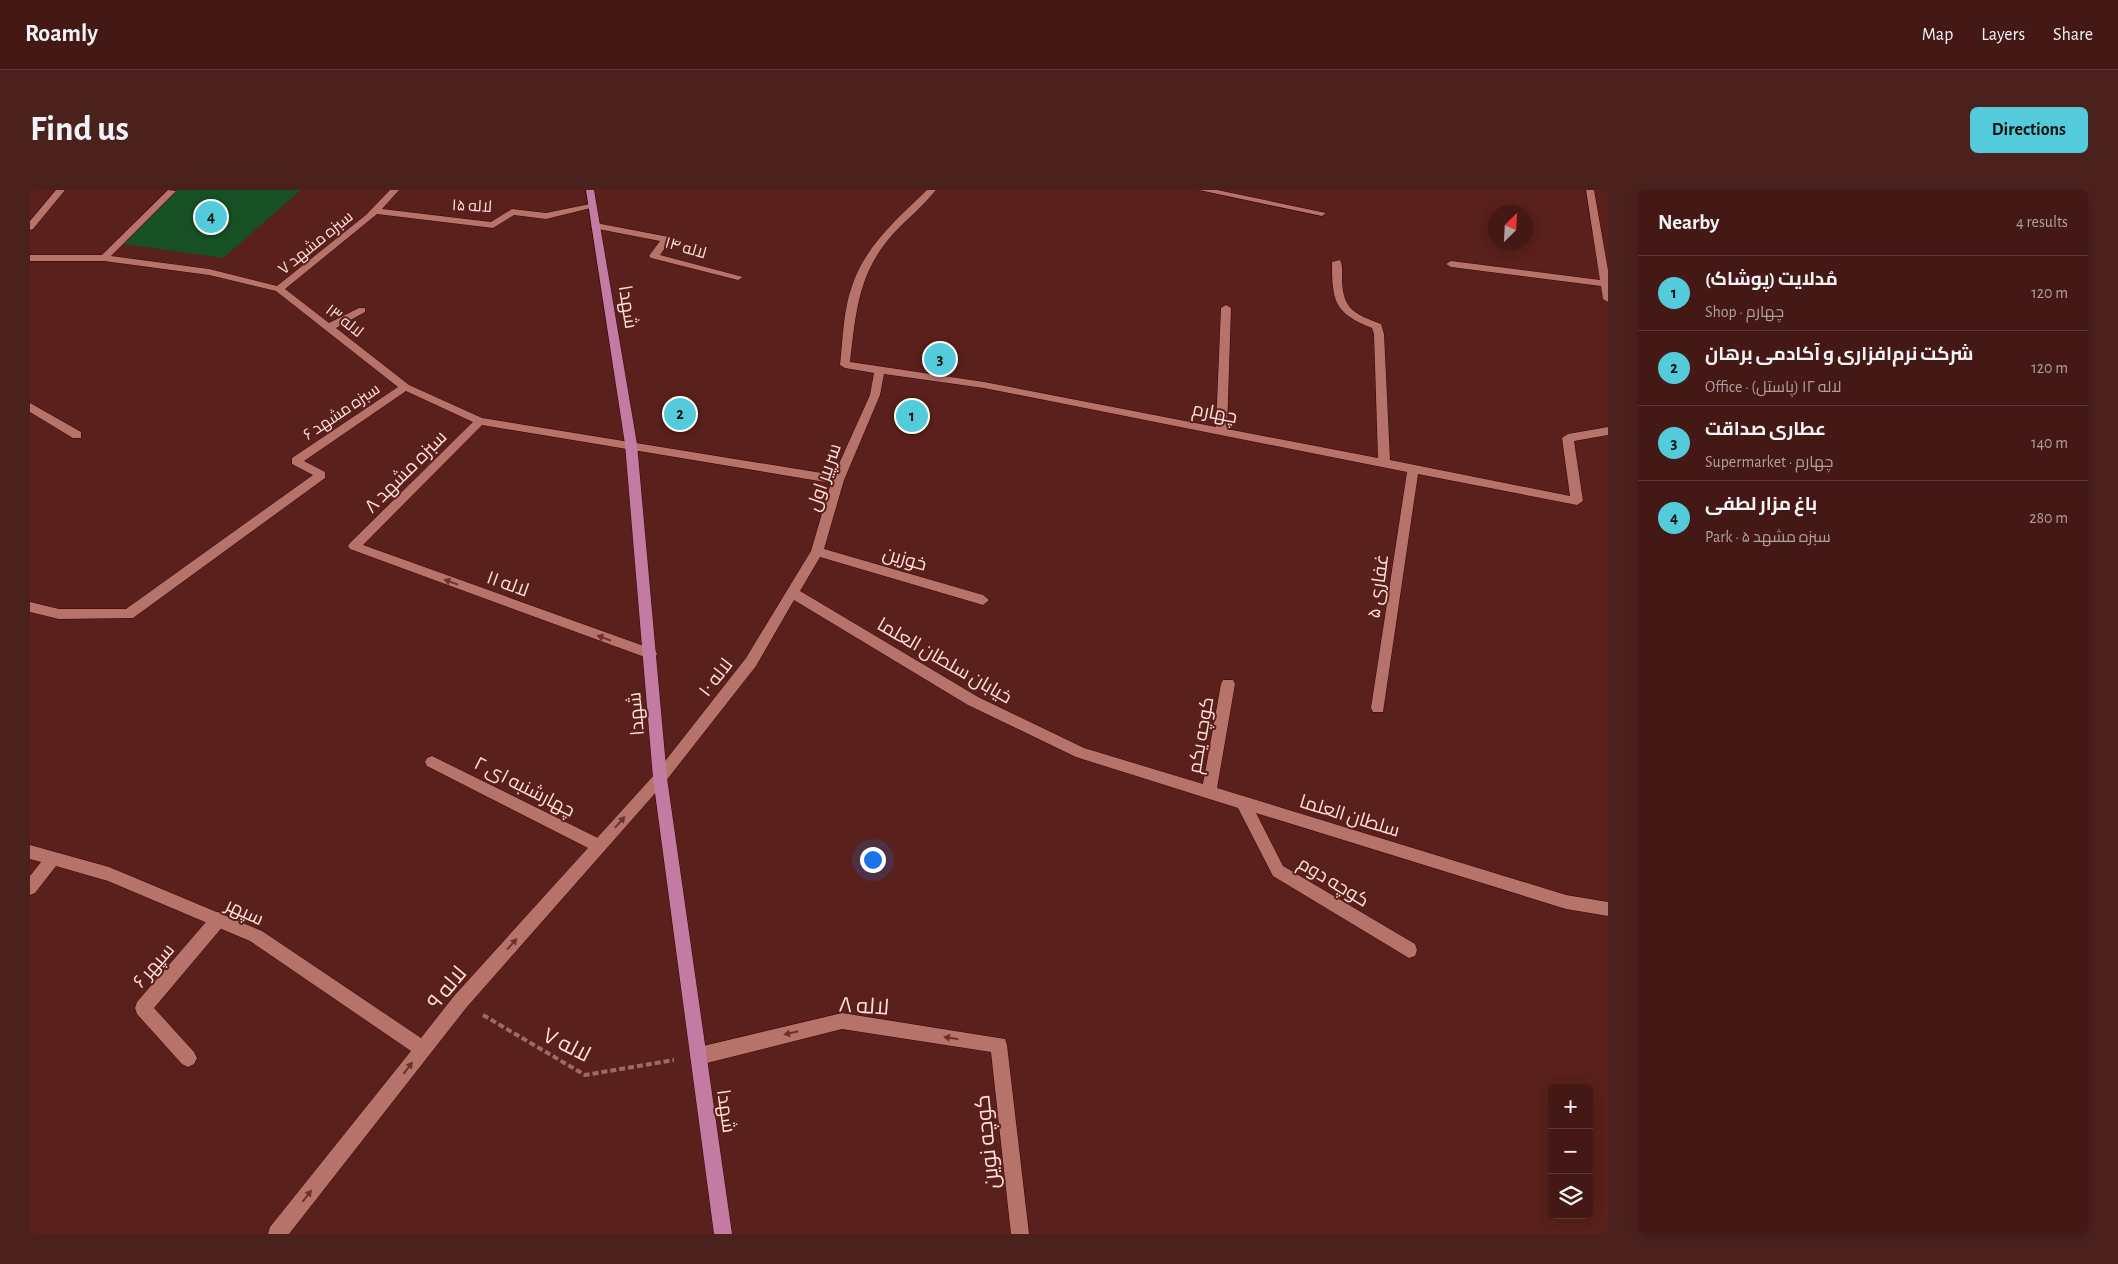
<!DOCTYPE html>
<html lang="en">
<head>
<meta charset="utf-8">
<style>
	:root { --surface:#441814; --page:#4b211d; --text:#f1f3f6; --muted:#afa0a0; --line:#5c3734; --accent:#53cbdb }
	body { margin:0; font-family:"Alegreya Sans",Cairo,sans-serif; background:var(--page); color:var(--text) }
	.controls { position:absolute; right:15px; bottom:15px; display:grid; overflow:hidden; border-radius:8px; box-shadow:0 2px 12px #0003 }
	.controls button { width:45px; height:45px; display:grid; place-items:center; padding:0; border:0; border-bottom:1px solid var(--line); background:var(--surface); color:var(--text); font:25px sans-serif }
	.compass { position:absolute; left:1458px; top:15px; width:45px; height:45px; border-radius:50%; background:var(--surface); box-shadow:0 2px 12px #0003; rotate:24deg }
	.you { position:absolute; left:842px; top:669px; width:18px; height:18px; margin:-12px; border:4px solid #fff; border-radius:50%; background:#1a73e8; box-shadow:0 0 0 8px #1a73e833 }
	.badge { display:grid; place-items:center; width:32px; height:32px; border-radius:50%; background:var(--accent); color:#111; font-size:16px; font-weight:700 }
	.pin { position:absolute; translate:-50% -50%; border:2px solid #fff; box-shadow:0 1px 5px #0006 }
	.list { margin:0; padding:0; list-style:none }
	h2 { display:flex; justify-content:space-between; align-items:center; height:65px; margin:0; padding:0 20px; font-size:21px }
	h2 small { font-size:16px; font-weight:400; color:var(--muted) }
	.list li { display:grid; grid-template-columns:32px 1fr auto; gap:15px; align-items:center; box-sizing:border-box; height:75px; padding:0 20px; border-top:1px solid var(--line) }
	.list b { display:block; font-size:19px; white-space:nowrap }
	.list p { margin:0; font-size:16px; white-space:nowrap; color:var(--muted) }
	.list em { font-size:16px; font-style:normal; color:var(--muted) }
	.icon { flex:none; width:28px; height:28px; fill:none; stroke:currentColor; stroke-width:2; stroke-linecap:round; stroke-linejoin:round }
	.map { position:relative; flex:none; width:1578px; height:1044px; overflow:hidden; border-radius:8px }
	header { display:flex; align-items:center; gap:30px; box-sizing:border-box; height:70px; padding:0 25px; background:var(--surface); border-bottom:1px solid var(--line) }
	header strong { font-size:24px }
	nav { display:flex; gap:28px; margin-inline-start:auto; font-size:18px }
	.intro { display:flex; align-items:center; justify-content:space-between; box-sizing:border-box; height:120px; padding:0 30px }
	h1 { margin:0; font-size:35px }
	.button { padding:12px 22px; border-radius:8px; background:var(--accent); color:#111; font-size:18px; font-weight:700 }
	main { display:flex; gap:30px; padding:0 30px }
	aside { flex:1; background:var(--surface); border-radius:8px; box-shadow:0 2px 12px #0003 }
	.map>svg:first-child { display:block }
	.green { fill:#165023 }
	.lines { fill:none; stroke-linecap:round; stroke-linejoin:round }
	.pedestrian-casing { stroke:#3d0303; stroke-width:1 }
	.minor-casing { stroke:#3d0303; stroke-width:1 }
	.primary-casing { stroke:#3d0303; stroke-width:1 }
	.path { stroke:#9b6b67; stroke-width:4; stroke-dasharray:6 3; stroke-linecap:butt }
	.pedestrian { fill:#b6736a; fill-rule:evenodd }
	.minor { fill:#b6736a; fill-rule:evenodd }
	.primary { fill:#c27ba2; fill-rule:evenodd }
	.oneway { fill:#6c312b }
	.labels { text-anchor:middle; stroke-width:4; stroke-linejoin:round; paint-order:stroke }
	.far-street-label { font-size:16px; fill:#fedfdb; stroke:#5a201b }
	.street-label { font-size:19px; fill:#fedfdb; stroke:#5a201b }
	.near-street-label { font-size:22px; fill:#fedfdb; stroke:#5a201b }
</style>
</head>
<body>
<header>
<strong>Roamly</strong>
<nav><a>Map</a><a>Layers</a><a>Share</a></nav>
</header>
<div class="intro"><h1>Find us</h1><a class="button">Directions</a></div>
<main>
<div class="map">
<svg width="1578" height="1044" viewBox="0 0 1578 1044">
	<rect width="100%" height="100%" fill="#5a201b"/>
	<path class="green" d="M148 0H271L193 68 94 54Z"/>
	<g class="lines">
		<g class="pedestrian-casing">
			<path id="pedestrian" d="M0 213 51 242V248H43L0 222Z
				M402 566 574 651 577 656 574 661 569 663 564 661 397 576 395 572 397 568Z
				M188 722 194 725 196 730 194 735 124 818 164 862 167 868 164 874 158 877 152 874 107 824 105 818 107 812 182 725Z"/>
		</g>
		<g class="minor-casing">
			<path id="minor" d="M26 0H35L3 39 0 40V31Z
				M138 0 146 1 81 66 179 79 247 96 336 25 360 0H369L352 19 461 32 482 19 516 23 565 13V17L516 29 484 25 463 38 347 24 255 99 299 133 329 118H335V122L306 138 379 195 452 228 804 285 840 205 844 183 815 178 810 175C813 149 813 121 822 96 835 56 868 28 897 0H906C893 16 877 29 863 44 828 83 826 122 820 172L954 192 1186 237 1191 118 1196 115 1201 118 1197 239 1348 268 1344 144 1342 138C1304 123 1302 111 1302 72L1310 70C1313 76 1312 83 1312 90 1313 120 1325 124 1351 134L1354 144 1360 270 1540 306 1532 248 1538 244 1578 237V245L1544 251 1553 311 1547 315 1388 284 1353 522H1343L1341 518 1377 282 954 198 854 184 850 205 814 290 794 359 953 405 959 410 953 415 790 367 770 401 948 507 1054 558 1173 594 1191 494 1193 490H1203L1205 494 1187 598 1536 705 1578 712V726L1536 719 1226 623 1253 676 1385 754 1387 760 1385 766 1379 768 1243 686 1208 618 1046 567 938 515 764 410 726 476 635 592 436 818 259 1044H238L240 1037 381 861 220 751 78 691 26 676 5 703 0 705V686L11 672 0 669V655L79 677 232 741 391 848 424 806 625 584 716 468 781 361 801 293 452 235 333 355 625 460 627 464 625 468 620 469 320 359 318 356 320 353 443 232 376 201 274 271 295 282V288L103 428 29 429 0 422V412L29 419H96L283 285 262 274V268L368 197 246 101 179 85 74 71H0V65H72Z
				M1169 0H1187L1296 23 1292 26Z
				M1556 0H1564L1578 80V112L1573 109 1571 96 1421 77 1416 74 1421 71 1570 90Z
				M566 33 639 47 641 49 630 65 713 87 708 90 621 68 619 66 630 51 563 38 561 36Z
				M812 823 975 849 977 855 999 1044H981L961 862 812 839 669 875 663 872 660 866 663 860 669 857Z"/>
		</g>
		<g class="primary-casing">
			<path id="primary" d="M556 0H564L607 254 637 588 702 1044H684L623 588 595 254Z"/>
		</g>
		<path class="path" d="M453 825 555 885 644 870"/>
		<use href="#pedestrian" class="pedestrian"/>
		<use href="#minor" class="minor"/>
		<use href="#primary" class="primary"/>
	</g>
	<defs><path id="oneway-solid" d="M-6-.8H1V-3.2L6.5 0L1 3.2V.8H-6Z" transform="scale(1.25)"/></defs>
	<g class="oneway">
		<use href="#oneway-solid" transform="translate(421 392) rotate(-160)"/>
		<use href="#oneway-solid" transform="translate(574 448) rotate(-160)"/>
		<use href="#oneway-solid" transform="translate(590 632) rotate(-48)"/>
		<use href="#oneway-solid" transform="translate(482 754) rotate(-48)"/>
		<use href="#oneway-solid" transform="translate(761 843) rotate(167)"/>
		<use href="#oneway-solid" transform="translate(921 848) rotate(-171)"/>
		<use href="#oneway-solid" transform="translate(378 878) rotate(-52)"/>
		<use href="#oneway-solid" transform="translate(277 1006) rotate(-52)"/>
	</g>
	<g class="labels">
		<g class="far-street-label">
			<text transform="translate(442 15) rotate(3)" y="6">۱۵ لاله</text>
			<text transform="translate(285 52) rotate(-39)" y="6">۷ سبزه مشهد</text>
			<text transform="translate(656 57) rotate(16)" y="6">۱۴ لاله</text>
			<text transform="translate(315 130) rotate(38)" y="6">لاله ۱۳</text>
			<text transform="translate(311 221) rotate(-34)" y="6">۶ سبزه مشهد</text>
		</g>
		<g class="street-label">
			<text transform="translate(599 117) rotate(81)" y="7">شهدا</text>
			<text transform="translate(1185 222) rotate(11)" y="7">چهارم</text>
			<text transform="translate(375 281) rotate(-45)" y="7">۸ سبزه مشهد</text>
			<text transform="translate(793 287) rotate(-71)" y="7">سرپیر اول</text>
			<text transform="translate(875 368) rotate(16)" y="7">خوزین</text>
			<text transform="translate(478 393) rotate(20)" y="7">۱۱ لاله</text>
			<text transform="translate(1347 396) rotate(-82)" y="7">غفاری ۵</text>
			<text transform="translate(915 470) rotate(30)" y="7">خیابان سلطان العلما</text>
			<text transform="translate(685 487) rotate(-52)" y="7">لاله ۱۰</text>
			<text transform="translate(605 524) rotate(-95)" y="7">شهدا</text>
			<text transform="translate(1170 545) rotate(-80)" y="7">کوچه یکم</text>
			<text transform="translate(495 596) rotate(27)" y="7">۲ چهارشنبه ای</text>
			<text transform="translate(1320 625) rotate(17)" y="7">سلطان العلما</text>
			<text transform="translate(1304 691) rotate(31)" y="7">کوچه دوم</text>
			<text transform="translate(215 721) rotate(25)" y="7">سپهر</text>
			<text transform="translate(123 775) rotate(-49)" y="7">۶ سپهر</text>
			<text transform="translate(697 921) rotate(82)" y="7">شهدا</text>
		</g>
		<g class="near-street-label">
			<text transform="translate(416 797) rotate(-50)" y="8">۹ لاله</text>
			<text transform="translate(834 815) rotate(4)" y="8">۸ لاله</text>
			<text transform="translate(537 854) rotate(27)" y="8">۷ لاله</text>
			<text transform="translate(956 952) rotate(-96)" y="8">کوچه نوین</text>
		</g>
	</g>
</svg>
<div class="controls">
<button>+</button>
<button>−</button>
<button><svg class="icon" aria-label="layers" viewBox="0 0 24 24"><path d="M12 4l9 5-9 5-9-5zM3 14l9 5 9-5"/></svg></button>
</div>
<svg class="compass" viewBox="-18 -18 36 36"><path d="M0-13l5 13h-10z" fill="#e53935"/><path d="M0 13l5-13h-10z" fill="#afa0a0"/></svg>
<div class="you"></div>
<div class="pin badge" style="left:882px;top:226px">1</div>
<div class="pin badge" style="left:650px;top:224px">2</div>
<div class="pin badge" style="left:910px;top:169px">3</div>
<div class="pin badge" style="left:181px;top:27px">4</div>
</div>
<aside>
<h2>Nearby<small>4 results</small></h2>
<ul class="list">
<li><span class="badge">1</span><div><b>مُدلایت (پوشاک)</b><p>Shop · چهارم</p></div><em>120 m</em></li>
<li><span class="badge">2</span><div><b>شرکت نرم‌افزاری و آکادمی برهان</b><p>Office · لاله ۱۲ (پاستل)</p></div><em>120 m</em></li>
<li><span class="badge">3</span><div><b>عطاری صداقت</b><p>Supermarket · چهارم</p></div><em>140 m</em></li>
<li><span class="badge">4</span><div><b>باغ مزار لطفی</b><p>Park · ۵ سبزه مشهد</p></div><em>280 m</em></li>
</ul>
</aside>
</main>
</body>
</html>
